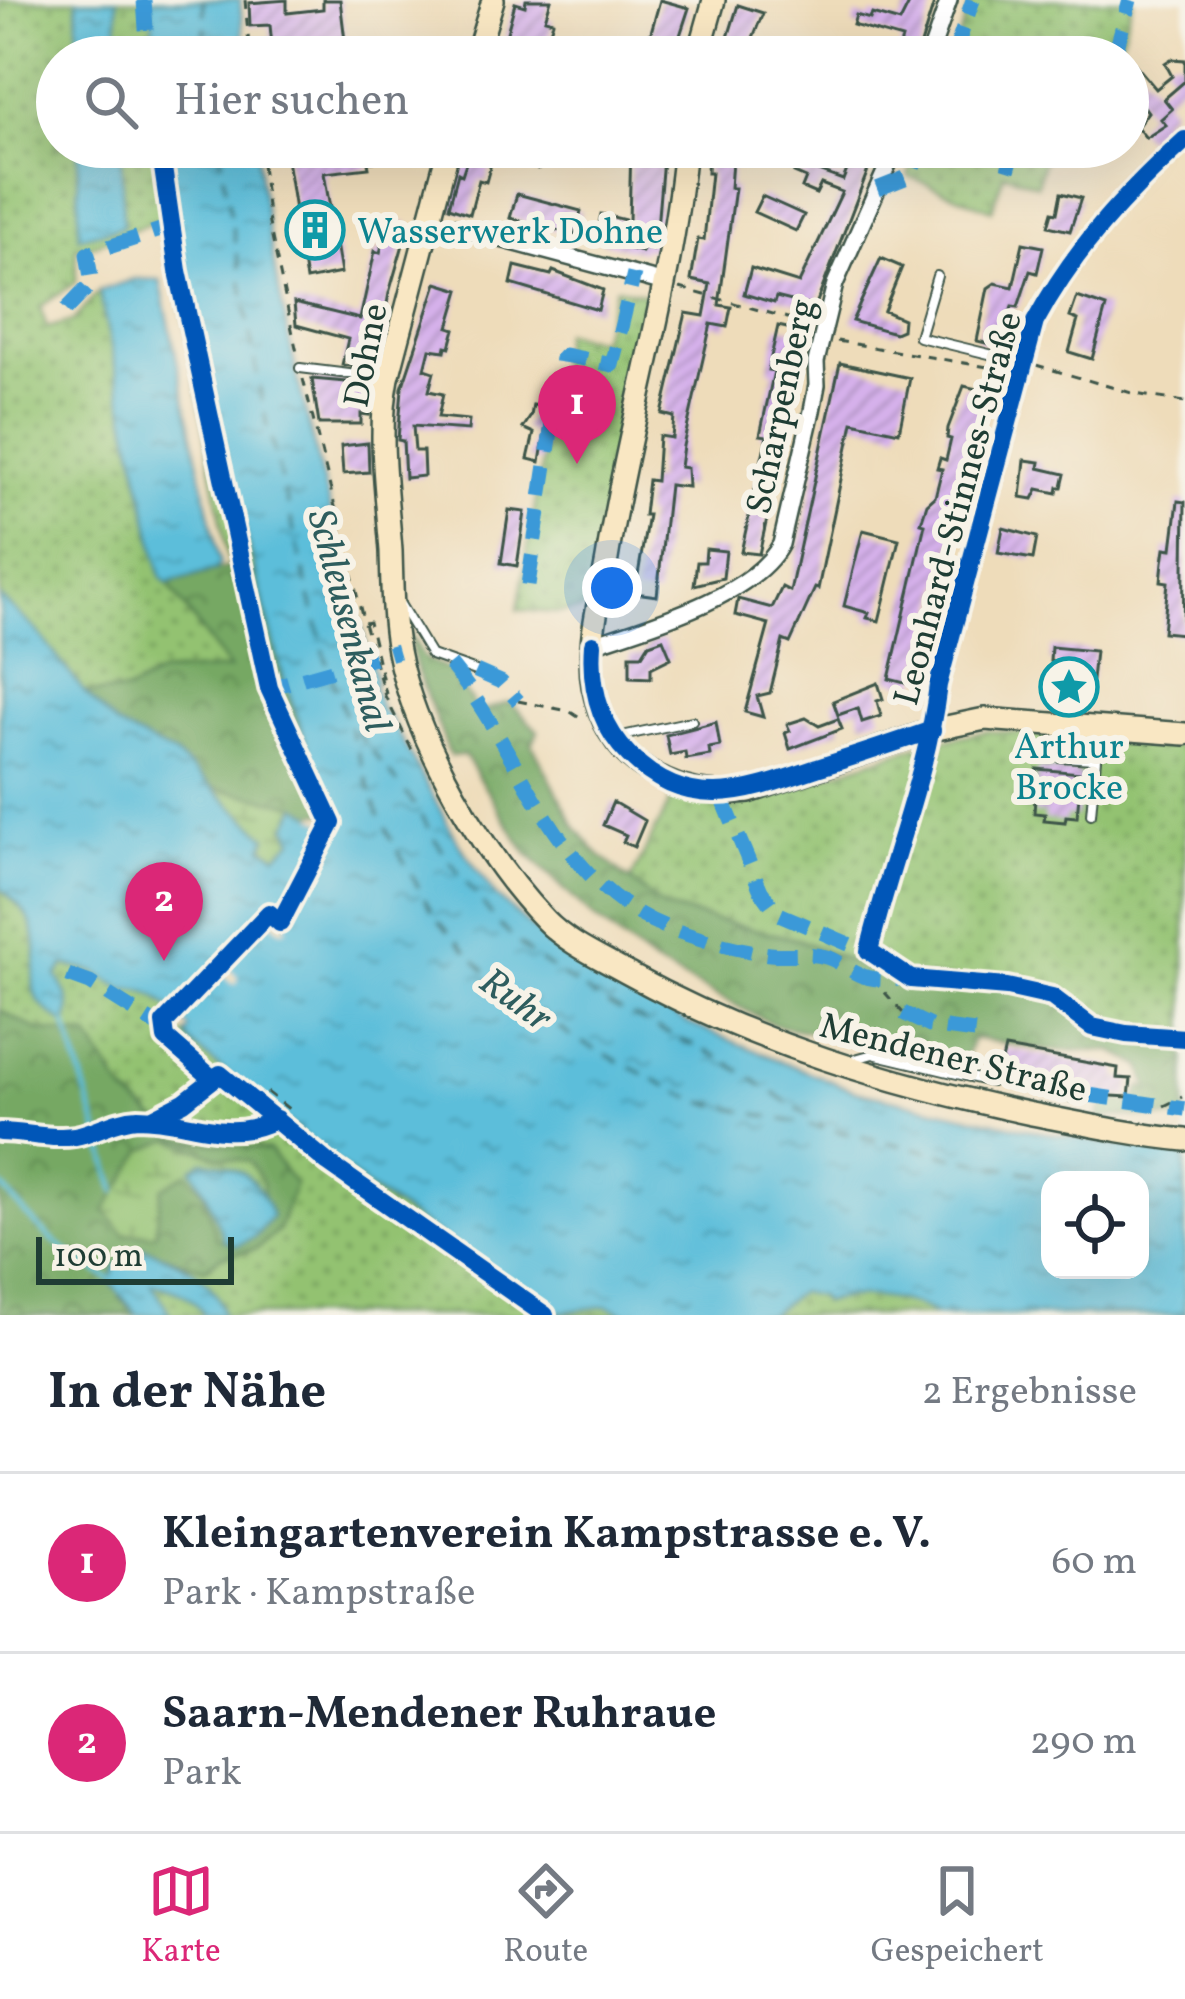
<!DOCTYPE html>
<html lang="de">
<head>
<meta charset="utf-8">
<style>
	:root { --surface:#fff; --page:#f2f2f3; --text:#1f2937; --muted:#747a83; --line:#e0e1e3; --accent:#db2777 }
	body { margin:0; font-family:Vollkorn,serif; background:var(--page); color:var(--text) }
	.controls { position:absolute; right:36px; bottom:36px; display:grid; overflow:hidden; border-radius:24px; box-shadow:0 12px 48px #0002 }
	.controls button { width:108px; height:108px; display:grid; place-items:center; padding:0; border:0; border-bottom:3px solid var(--line); background:var(--surface); color:var(--text); font:60px sans-serif }
	.scale { position:absolute; left:36px; bottom:30px; width:198px; box-sizing:border-box; padding-left:12px; border:6px solid #1f3d34; border-top:0; font-size:33px; line-height:42px; white-space:nowrap; color:#1f3d34; -webkit-text-stroke:9px #f7f3e8; paint-order:stroke }
	.you { position:absolute; left:612px; top:588px; width:42px; height:42px; margin:-30px; border:9px solid #fff; border-radius:50%; background:#1a73e8; box-shadow:0 0 0 18px #1a73e833 }
	.badge { display:grid; place-items:center; width:78px; height:78px; border-radius:50%; background:var(--accent); color:#fff; font-size:39px; font-weight:700 }
	.pin { position:absolute; translate:-50% -99px; filter:drop-shadow(0 3px 6px #0008) }
	.pin::after { content:''; position:absolute; top:63px; width:42px; height:36px; background:inherit; clip-path:polygon(0 0,100% 0,50% 100%) }
	.list { margin:0; padding:0; list-style:none }
	h2 { display:flex; justify-content:space-between; align-items:center; height:156px; margin:0; padding:0 48px; font-size:51px }
	h2 small { font-size:39px; font-weight:400; color:var(--muted) }
	.list li { display:grid; grid-template-columns:78px 1fr auto; gap:36px; align-items:center; box-sizing:border-box; height:180px; padding:0 48px; border-top:3px solid var(--line) }
	.list b { display:block; font-size:45px; white-space:nowrap }
	.list p { margin:0; font-size:39px; white-space:nowrap; color:var(--muted) }
	.list em { font-size:39px; font-style:normal; color:var(--muted) }
	.icon { flex:none; width:66px; height:66px; fill:none; stroke:currentColor; stroke-width:2; stroke-linecap:round; stroke-linejoin:round }
	.map { position:relative; flex:none; width:1185px; height:1315px; overflow:hidden }
	.search { position:absolute; background:var(--surface); box-shadow:0 12px 48px #0002; left:36px; right:36px; top:36px; height:132px; display:flex; align-items:center; gap:30px; box-sizing:border-box; padding:0 42px; border-radius:66px; color:var(--muted); font-size:45px }
	.sheet { height:516px; background:var(--surface) }
	nav { display:flex; justify-content:space-around; align-items:center; box-sizing:border-box; height:168px; border-top:3px solid var(--line); background:var(--surface); font-size:33px; color:var(--muted) }
	nav a { display:grid; justify-items:center; gap:6px }
	nav .on { color:var(--accent) }
	.map>svg:first-child { display:block }
	.green { fill:url(#green-dots); stroke:#598052; stroke-width:3; fill-rule:evenodd }
	.forest { fill:url(#forest-crowns); stroke:#4a724c; stroke-width:3 }
	.wetland { fill:url(#wetland-marsh); stroke:#598052; stroke-width:3 }
	.water { fill:url(#water-ripples); stroke:#3e7e87; stroke-width:3; fill-rule:evenodd }
	.pier { fill:#eedcba }
	.lines { fill:none; stroke-linecap:round; stroke-linejoin:round }
	.stream { stroke:#5cbeda; stroke-width:4.5 }
	.ferry { stroke:#2e5d5e; stroke-width:3; stroke-dasharray:15 12; stroke-linecap:butt }
	.building { fill:url(#building-hatch) }
	.lane-casing { stroke:#3e5548; stroke-width:12 }
	.street-casing { stroke:#3e5548; stroke-width:20 }
	.secondary-casing { stroke:#3e5548; stroke-width:26 }
	.path { stroke:#3e5548; stroke-width:3; stroke-dasharray:9 9; stroke-linecap:butt }
	.lane { stroke:#fff; stroke-width:8 }
	.street { stroke:#fff; stroke-width:15 }
	.secondary { stroke:#f9e7c3; stroke-width:21 }
	.quiet { stroke:#3a99d8; stroke-width:15; stroke-dasharray:30 15; stroke-linecap:butt }
	.cycleway-casing { stroke:#f7f3e8; stroke-width:26 }
	.cycleway { stroke:#0057b8; stroke-width:18 }
	.labels { text-anchor:middle; stroke-width:12; stroke-linejoin:round; paint-order:stroke }
	.culture-label { font-size:36px; fill:#0d838f; stroke:#f7f3e8; text-anchor:start }
	.street-label { font-size:36px; fill:#1f3d34; stroke:#f7f3e8 }
	.water-label { font-size:39px; font-style:italic; fill:#2e5d5e; stroke:#f7f3e8 }
</style>
</head>
<body>
<div class="map">
<svg width="1185" height="1315" viewBox="0 0 1185 1315">
	<defs>
		<pattern id="green-dots" width="8" height="8" patternUnits="userSpaceOnUse" patternTransform="scale(3)"><rect width="8" height="8" fill="#93c271"/><path d="M2 2h.1M6 6h.1" fill="none" stroke="#779f5e" stroke-width="1.8" stroke-linecap="round"/></pattern>
		<pattern id="forest-crowns" width="20" height="18" patternUnits="userSpaceOnUse" patternTransform="scale(3)"><rect width="20" height="18" fill="#76a863"/><path d="M2 6a3 3 0 1 1 6 0M12 15a3 3 0 1 1 6 0" fill="none" stroke="#608a52"/></pattern>
		<pattern id="wetland-marsh" width="20" height="14" patternUnits="userSpaceOnUse" patternTransform="scale(3)"><rect width="20" height="14" fill="#93c271"/><path d="M1 5h8M5 5V1M11 12h8M15 12V8" fill="none" stroke="#779f5e"/></pattern>
		<pattern id="water-ripples" width="26" height="14" patternUnits="userSpaceOnUse" patternTransform="scale(3)"><rect width="26" height="14" fill="#5cbeda"/><path d="M2 4q2-2 4 0t4 0M15 11q2-2 4 0t4 0" fill="none" stroke="#4b9cb2"/></pattern>
		<pattern id="building-hatch" width="6" height="6" patternUnits="userSpaceOnUse" patternTransform="scale(3)"><rect width="6" height="6" fill="#d6b1eb"/><path d="M-1 1l2-2M0 6l6-6M5 7l2-2" fill="none" stroke="#ad91bf"/></pattern>
	</defs>
	<rect width="100%" height="100%" fill="#f7f3e8"/>
	<filter id="ink" filterUnits="userSpaceOnUse"><feTurbulence type="fractalNoise" baseFrequency=".00833" numOctaves="2"/><feDisplacementMap in="SourceGraphic" scale="24" xChannelSelector="R" yChannelSelector="G"/><feConvolveMatrix kernelMatrix="1 2 1 2 8 2 1 2 1" color-interpolation-filters="sRGB"/></filter>
	<filter id="wash" filterUnits="userSpaceOnUse"><feTurbulence type="fractalNoise" baseFrequency=".004" numOctaves="4" result="noise"/><feDisplacementMap in="SourceGraphic" scale="48" xChannelSelector="R" yChannelSelector="G"/><feGaussianBlur stdDeviation="2.7" result="paint"/><feColorMatrix in="noise" values="0 0 0 0 0 0 0 0 0 0 0 0 0 0 0 0 0 1.4 0 .05"/><feComposite in="paint" operator="in"/></filter>
	<g filter="url(#wash)">
		<rect width="100%" height="100%" fill="#eedcba"/>
		<path class="green" d="M0 0H150L156 57H57V147H167C184 283 215 416 249 549 272 637 295 726 336 808L318 815 278 901 1050 1270 1185 1315H16L0 1294ZM166 217 232 582 172 589 161 577 99 291 73 321 47 328 40 307 76 282V247H89Z
			M972 0H1133L1116 57H952Z
			M919 147H1047L1037 185 1004 173 992 210 908 176Z
			M616 287 649 295 607 491 588 609 558 613 518 610 563 333 600 340Z
			M989 731 1185 747V1033C1157 1032 1121 1035 1095 1022 1080 1015 1069 1002 1053 994L874 972 799 940 664 908 630 881 672 798 729 808 922 744Z"/>
		<path class="forest" d="M229 567 257 575 283 677 332 808 313 816 298 807 294 840 266 836 175 755 117 727 85 693 126 692 162 673 229 669 167 583Z
			M408 629 423 657 450 671 479 712 510 702 538 731 532 744 575 827 599 855 664 908 799 940 874 972 1027 986 1073 1004 1094 1022 1123 1030 1185 1033V1119L1116 1116 1098 1120 1104 1100 1135 1102 1141 1087 1149 1088 1142 1067 1113 1051 1046 1050 973 1038 961 1069 920 1062 915 1053 775 1025 654 964 593 917 526 852 464 755 450 756 415 665Z
			M0 1010 37 1030 88 1036 123 1091 177 1138 269 1150 295 1184 278 1231 256 1249 220 1257 205 1269 144 1249 120 1298 137 1315H0Z"/>
		<path class="wetland" d="M211 787 298 806 293 813 294 840 277 856 263 846Z
			M170 1139 218 1157 249 1161 263 1184V1217L239 1242 217 1239 203 1192 187 1173 162 1188 155 1234 125 1235 105 1211 144 1150Z"/>
		<path class="water" d="M77 0H117L118 57H78Z
			M150 0H240L245 57H156Z
			M78 147H121L123 226 79 237Z
			M167 147H256C278 329 329 505 376 681L373 687 382 712 388 715 458 842 495 895 564 957 690 1024 855 1091 1040 1132 1185 1155V1315H938C905 1297 859 1291 823 1302L818 1296 799 1292 769 1315H630L607 1306 556 1313 367 1187 191 1044 186 1035 189 1029C171 1010 154 984 125 990L95 972 65 965 57 976C67 993 74 1005 66 1024 7 988 50 974 31 924 26 910 10 898 0 887V597L36 630 85 693 117 726 175 755 267 837 263 847 277 855 294 840 287 826 298 806 331 826 339 821 336 808 318 775 283 677 231 479 180 247ZM1050 1180H1140V1270H1050Z
			M134 279 160 280 220 563 215 570 167 583 161 577 99 291Z
			M203 1161C243 1165 258 1180 272 1216L256 1236 236 1246 224 1240 207 1195 192 1169Z
			M144 1248C177 1260 217 1276 223 1315H204C194 1295 173 1288 152 1284L171 1315H137L110 1282 116 1266Z"/>
		<path class="pier" d="M332 809 340 826 334 828 285 921 287 929 281 930 268 919 225 964 238 977 237 983 232 984 218 971 176 1016 189 1029 183 1035 168 1016 265 909 280 917 329 826 313 816 320 814 330 818Z"/>
		<g class="lines">
			<path class="stream" d="M66 1024 116 1191
				M0 1184C33 1226 67 1257 115 1282"/>
			<path class="ferry" d="M203 0 207 57
				M219 147 262 403 325 656 379 816 434 916 484 970 573 1038 697 1101 1062 1180
				M355 730 411 800 446 856 498 924 531 955 605 1004 719 1057 824 1126
				M1140 1192 1185 1199"/>
		</g>
		<g id="blocks">
			<path class="building" d="M287 0V13L323 9V0H340L347 57H273L270 25 250 26 249 3Z
				M526 0H551L545 19 553 21 544 52 505 40 515 3 525 6Z
				M660 0 689 8 673 57H644Z
				M911 0H935L917 57H897L902 39 853 25 856 15 870 19 872 14 900 22Z
				M738 5 763 13 745 57H722Z
				M1171 59 1185 60V81L1164 99 1172 109 1161 119 1166 125 1146 138 1137 127 1148 112 1128 84V69L1135 64 1156 89 1172 76 1165 63Z
				M285 147H371L373 162H368L369 168 324 173 341 273 306 280Z
				M475 147H545L538 169Z
				M631 147H664L657 228 652 250 644 248 642 252 601 242 602 238 596 236 601 214 629 221Z
				M708 147H733L730 188H735L719 305 731 307 727 327 711 324 683 446 680 467 687 468 688 487 669 485 657 596 635 593 648 515H644L648 480 656 481 659 436 672 438 674 417 662 414 686 313 704 316 710 284 691 280 698 239 704 240 711 173H707Z
				M856 147H877L815 307 776 297 774 303 744 294 751 268 799 283 842 192 821 184 816 194 802 188 806 178 794 173 800 157 810 161 807 167 843 180Z
				M469 154 492 160 486 182 479 180 470 214 449 207 458 173 462 175Z
				M1061 193 1081 198 1070 231 1048 226 1052 212 1057 213Z
				M517 194 581 211 575 235 510 218Z
				M762 196 804 215 796 231 754 212Z
				M389 219 409 224 389 293 383 325 386 326 375 369 342 365 348 339 296 325 294 303 360 319 375 251 380 253Z
				M1023 243 1043 247 1037 273 1030 271 1018 307 1012 306 1002 347 977 341 988 288 995 283 1013 287Z
				M881 258 902 267 884 311 903 319 902 330 895 333 852 321Z
				M515 266 551 275 553 271 603 290 598 310 511 284Z
				M437 283 460 290 449 327 455 329 450 347 446 346 445 351 430 349 425 369 434 372 429 391 443 394 438 417 469 420 468 430 413 426 415 451H423L424 476 405 478 403 441 398 440 402 388Z
				M1077 297 1106 307 1092 359 1069 352 1078 320 1070 317Z
				M778 326 805 332 795 376 799 377 759 554 741 552 767 436 760 435 774 371 768 370Z
				M840 363 910 378 899 432 853 422 818 589 815 588 790 643 783 640 770 693 757 696 763 717 745 712 769 624 735 615 738 599 772 608 782 587 790 591Z
				M312 379 346 382 347 389 371 391 369 415 361 414V424H319Z
				M964 386 990 392 916 686 889 679 925 524 921 523 927 504 935 497 942 469 937 468 940 458 946 460 951 439 947 438 948 428Z
				M533 405 549 407 540 462 528 459 534 433 523 428 531 416Z
				M368 443 369 472 343 474 341 446Z
				M1025 460 1040 462 1039 468 1065 474 1062 487H1058L1057 493 1038 489 1033 499 1021 497Z
				M1178 501 1185 502 1183 634 1163 632 1168 582 1161 581 1163 562 1165 548 1172 549Z
				M509 510 525 512 517 566 501 563Z
				M1003 528 1037 537 1033 559 998 553Z
				M863 530 899 539 879 621 867 618 869 613 844 606Z
				M706 549 726 551 723 578 694 585 697 562H705Z
				M663 639 671 658 651 668V678L630 677V655H642L649 644Z
				M1051 647 1095 651 1092 680 1054 679 1057 663 1050 661Z
				M878 683 883 699 877 701 881 716 862 722 858 708 838 715 833 701Z
				M806 718 819 726 838 719 842 729 790 749 785 733 790 731 787 724Z
				M716 722 720 746 709 748 710 755 686 759 685 752 670 755 666 735Z
				M1037 769 1081 773 1077 817 1066 816 1065 822 1044 820 1045 814 1034 813Z
				M613 802 645 821 634 847 623 842 626 835 603 825Z
				M1005 1048 1118 1068 1117 1078 1131 1079 1129 1097 1075 1094 998 1078Z"/>
		</g>
	</g>
	<g filter="url(#ink)">
		<use href="#blocks" fill-opacity="0" stroke="#3e5548" stroke-width="3"/>
		<g class="lines">
			<g class="lane-casing">
				<path id="lane" d="M937 276 919 337 1022 362
					M300 368 382 378
					M400 604 431 655 476 671
					M1062 730 1060 757 1096 759 1091 814
					M617 737 692 721
					M900 842 931 734
					M848 1061 873 1054 991 1082"/>
			</g>
			<g class="street-casing">
				<path id="street" d="M929 57 949 0
					M452 226 665 283
					M593 644C648 626 754 596 781 544L812 411 817 385 816 362 835 284 896 147
					M932 730 938 685 1035 322C1074 249 1124 196 1185 140"/>
			</g>
			<g class="secondary-casing">
				<path id="secondary" d="M476 57 493 0
					M698 57 714 0
					M449 147 388 378C377 434 387 494 391 551 392 584 392 618 398 651 414 737 484 857 545 920 568 944 601 958 629 974 756 1044 891 1084 1032 1114 1083 1124 1134 1135 1185 1140
					M685 147C672 287 629 421 607 559 600 599 586 646 593 686 608 765 675 800 749 792L932 730 985 719 1185 734"/>
			</g>
			<path class="path" d="M245 0 250 57
				M260 147 269 224 298 357
				M680 288 809 324
				M837 341 1005 370
				M1036 365 1135 394 1185 402
				M303 379 364 623 385 696 414 754
				M364 623 369 622 386 694
				M269 688 326 810
				M518 701 569 711 584 721
				M873 979 903 1013
				M1087 1032 1092 1027
				M198 1066 213 1079
				M999 1084 1080 1104 1082 1094
				M267 1092 294 1113
				M1164 1106 1182 1097
				M268 1112 278 1100"/>
			<use href="#lane" class="lane"/>
			<use href="#street" class="street"/>
			<use href="#secondary" class="secondary"/>
			<path class="quiet" d="M144 0 148 57
				M953 57 973 0
				M1114 57 1130 0
				M1008 170 1015 147
				M877 189 910 176 921 147
				M66 310 92 283 87 254 173 226
				M528 585 562 358 565 355 612 365 634 274
				M450 664C523 752 553 886 671 929 702 940 737 950 770 954 788 956 808 952 826 957 838 960 847 969 858 974 872 981 888 979 904 979
				M476 671 501 682 518 701
				M268 678 269 688 398 651
				M721 795 761 891 777 913 876 956
				M68 975 90 983 171 1034
				M903 1013 930 1026 975 1032
				M1082 1094 1185 1109"/>
			<g class="cycleway-casing">
				<path id="cycleway" d="M1185 140C1124 196 1074 249 1035 322L938 685C927 776 890 862 869 951L911 979 1007 987 1052 997 1092 1027 1126 1034 1185 1038
					M160 147 178 271 269 688 332 823 280 923 269 913 164 1023 166 1038 213 1079
					M593 644C590 685 598 724 629 755 689 815 747 792 817 768 856 756 894 743 932 730
					M153 1118 184 1102 220 1074 328 1163 545 1315
					M0 1132C25 1132 51 1140 75 1136 97 1132 115 1119 138 1118 188 1118 228 1145 276 1119"/>
			</g>
			<use href="#cycleway" class="cycleway"/>
		</g>
	</g>
	<defs>
		<g id="building-ring" transform="scale(3)"><circle r="9.5" fill="#f7f3e8" stroke="#0f9aa8" stroke-width="1.5"/><path d="M-4-6H4V6H1V3H-1V6H-4ZM-2.5-4.3h1.7v1.8h-1.7ZM.8-4.3h1.7v1.8H.8ZM-2.5-1h1.7V.8h-1.7ZM.8-1h1.7V.8H.8Z" fill="#0f9aa8"/></g>
		<g id="sight-ring" transform="scale(3)"><circle r="9.5" fill="#f7f3e8" stroke="#0f9aa8" stroke-width="1.5"/><path d="M0-6L1.8-2.2L6-1.7L2.9 1.2L3.7 5.4L0 3.3L-3.7 5.4L-2.9 1.2L-6-1.7L-1.8-2.2Z" fill="#0f9aa8"/></g>
	</defs>
	<g fill-rule="evenodd">
		<use href="#building-ring" x="315" y="230"/>
		<use href="#sight-ring" x="1069" y="687"/>
	</g>
	<g class="labels">
		<g class="culture-label">
			<text x="357" y="243">Wasserwerk Dohne</text>
			<text x="1069" y="758" text-anchor="middle">Arthur<tspan x="1069" dy="41">Brocke</tspan></text>
		</g>
		<g class="street-label">
			<text transform="translate(364 355) rotate(-79)" y="13">Dohne</text>
			<text transform="translate(779 406) rotate(-78)" y="13">Scharpenberg</text>
			<text transform="translate(956 508) rotate(-75)" y="13">Leonhard-Stinnes-Straße</text>
			<text transform="translate(954 1056) rotate(14)" y="13">Mendener Straße</text>
		</g>
		<g class="water-label">
			<text transform="translate(351 620) rotate(75)" y="14">Schleusenkanal</text>
			<text transform="translate(517 998) rotate(36)" y="14">Ruhr</text>
		</g>
	</g>
</svg>
<div class="controls">
<button><svg class="icon" aria-label="locate" viewBox="0 0 24 24"><circle cx="12" cy="12" r="6"/><path d="M12 2v4M12 18v4M2 12h4M18 12h4"/></svg></button>
</div>
<div class="scale">100 m</div>
<div class="you"></div>
<div class="pin badge" style="left:577px;top:464px">1</div>
<div class="pin badge" style="left:164px;top:961px">2</div>
<div class="search"><svg class="icon" aria-label="search" viewBox="0 0 24 24"><circle cx="10" cy="10" r="6"/><path d="M15 15l6 6"/></svg>Hier suchen</div>
</div>
<section class="sheet">
<h2>In der Nähe<small>2 Ergebnisse</small></h2>
<ul class="list">
<li><span class="badge">1</span><div><b>Kleingartenverein Kampstrasse e. V.</b><p>Park · Kampstraße</p></div><em>60 m</em></li>
<li><span class="badge">2</span><div><b>Saarn-Mendener Ruhraue</b><p>Park</p></div><em>290 m</em></li>
</ul>
</section>
<nav>
<a class="on"><svg class="icon" aria-label="map" viewBox="0 0 24 24"><path d="M3 6l6-2 6 2 6-2v14l-6 2-6-2-6 2zM9 4v14M15 6v14"/></svg>Karte</a>
<a><svg class="icon" aria-label="directions" viewBox="0 0 24 24"><path d="M12 3l9 9-9 9-9-9zM9 14v-3h6M13 9l2 2-2 2"/></svg>Route</a>
<a><svg class="icon" aria-label="saved" viewBox="0 0 24 24"><path d="M7 4h10v16l-5-4-5 4z"/></svg>Gespeichert</a>
</nav>
</body>
</html>
